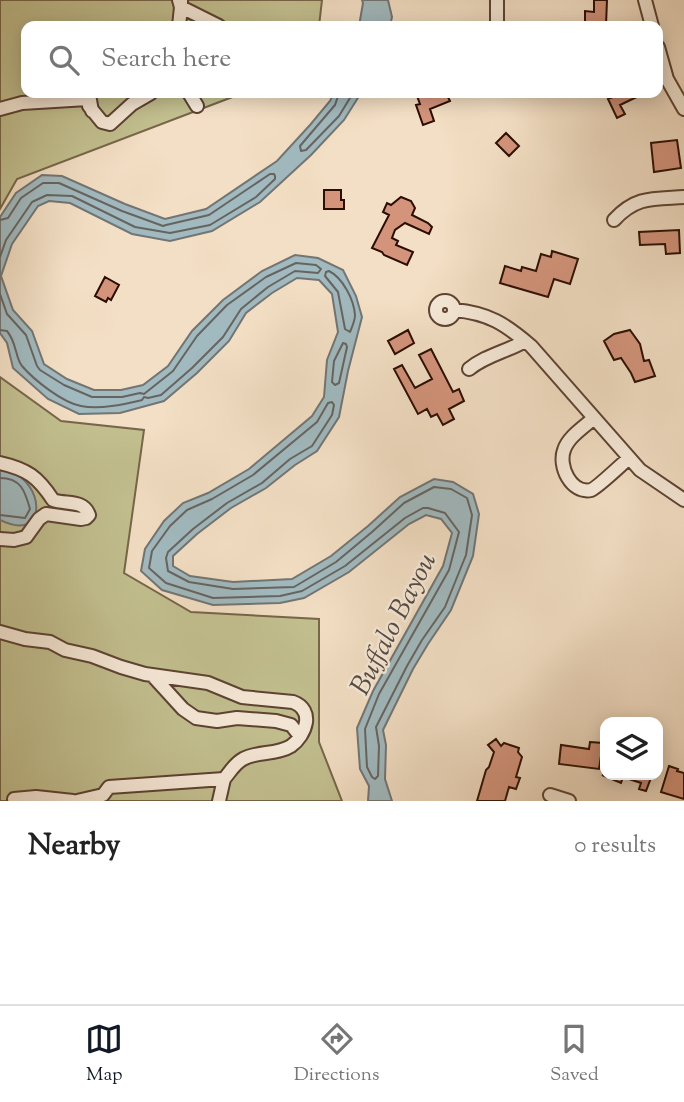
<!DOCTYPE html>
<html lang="en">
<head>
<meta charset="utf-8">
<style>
	:root { --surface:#fff; --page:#f2f2f2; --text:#222; --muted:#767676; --line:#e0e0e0; --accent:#111827 }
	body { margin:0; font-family:"Sorts Mill Goudy",serif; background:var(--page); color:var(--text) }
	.controls { position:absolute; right:21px; bottom:21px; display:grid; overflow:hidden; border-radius:14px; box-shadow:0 4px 18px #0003 }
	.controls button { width:63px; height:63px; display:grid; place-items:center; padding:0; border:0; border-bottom:2px solid var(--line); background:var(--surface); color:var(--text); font:35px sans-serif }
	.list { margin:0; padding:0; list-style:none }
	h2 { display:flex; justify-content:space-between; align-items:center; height:91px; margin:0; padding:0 28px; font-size:30px }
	h2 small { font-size:23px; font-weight:400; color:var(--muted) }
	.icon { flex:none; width:38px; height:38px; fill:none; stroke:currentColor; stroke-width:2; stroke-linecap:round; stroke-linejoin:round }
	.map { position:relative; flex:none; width:684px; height:801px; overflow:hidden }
	.search { position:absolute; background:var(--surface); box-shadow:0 4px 18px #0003; left:21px; right:21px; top:21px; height:77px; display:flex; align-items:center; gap:18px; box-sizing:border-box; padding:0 24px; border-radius:14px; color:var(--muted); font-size:26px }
	.sheet { height:203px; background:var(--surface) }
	nav { display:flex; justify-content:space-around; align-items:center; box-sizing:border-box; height:98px; border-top:2px solid var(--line); background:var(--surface); font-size:19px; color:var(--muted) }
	nav a { display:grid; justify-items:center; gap:4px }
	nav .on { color:var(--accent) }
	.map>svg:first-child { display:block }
	.green { fill:#c3c090; stroke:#776649; stroke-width:2 }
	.water { fill:#a1bac0; stroke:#727574; stroke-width:2 }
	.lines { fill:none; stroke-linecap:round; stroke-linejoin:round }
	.shore { stroke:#666461; stroke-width:2 }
	.building { fill:#d4947c; stroke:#2b0d02; stroke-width:2 }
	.minor-casing { stroke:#5d4233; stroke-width:16 }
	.minor { stroke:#f7ead9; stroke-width:12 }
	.labels { text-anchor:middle; stroke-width:5; stroke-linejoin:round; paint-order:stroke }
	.water-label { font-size:28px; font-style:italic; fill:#544a44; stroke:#f7ead9 }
</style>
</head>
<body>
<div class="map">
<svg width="684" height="801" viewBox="0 0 684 801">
	<rect width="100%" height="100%" fill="#f3dfc5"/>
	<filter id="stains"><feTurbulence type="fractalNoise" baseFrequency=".00286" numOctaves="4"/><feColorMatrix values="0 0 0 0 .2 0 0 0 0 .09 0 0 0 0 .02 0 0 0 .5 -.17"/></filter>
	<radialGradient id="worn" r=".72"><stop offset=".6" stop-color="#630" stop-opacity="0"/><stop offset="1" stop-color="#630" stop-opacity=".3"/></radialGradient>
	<path class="green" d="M0 0H322L319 26H26V93H243L17 179 0 209Z
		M0 377 61 421 144 430 124 573 191 612 319 619V742L342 801H0Z"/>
	<path class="water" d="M362 0H388L392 17 390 26H359L363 3Z
		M334 93H361L344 120 311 155 260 202 212 231 170 241 132 234 70 203 49 201 38 206 12 244 1 276 13 310 32 331 44 364 67 379 94 390H121L143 385 168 366 192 331 223 300 262 271 295 255 318 258 343 270 356 296 362 317 348 371 339 417 317 451 295 465 266 488 231 508 197 534 173 556V566L190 576 233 582 292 579 331 556 368 526 400 497 434 479 453 482 473 494 479 514 473 556 451 610 428 644 413 669 383 730 386 745 385 779 392 801H368L369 786 360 769 357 728 373 691 443 566 452 533 441 519 426 515 409 524 349 572 304 598 280 603 213 605 162 590 141 571 145 549 164 521 183 503 208 493 249 469 312 416 324 397 327 360 338 332 332 294 319 280 297 278 272 293 246 313 229 341 197 373 164 401 120 413 79 414 48 399 13 368 7 343 0 333V217L16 193 42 175 62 176 125 204 165 219 206 209 277 161 310 125 330 101Z
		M8 470C46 483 48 544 0 520V471Z"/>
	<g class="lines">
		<path class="shore" d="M339 93 335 105 300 146 301 151 306 150 339 116 353 93
			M0 220 8 218 21 198 43 183H59L122 211 163 226 166 225 209 215 270 174H274L275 176V179L256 197 210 225 170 233 135 227 72 196 47 195 32 202 6 240 0 257
			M326 272 329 271C343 278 354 300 355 315 355 321 352 327 350 332L345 329 338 292 325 276Z
			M0 294 7 314 26 335 37 366 40 370 64 385 92 397H122L140 393 144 394 173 371 197 336 227 305 266 277 296 263 316 265 321 269 318 273 295 271 268 287 241 309 223 337 192 368 161 395 148 398 144 397 142 400C125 404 100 410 81 406 63 403 34 380 22 366 15 357 17 343 7 331L0 330
			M343 343 346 344 347 347 339 383 335 385 332 382 334 361Z
			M332 402 334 405 332 415 312 446 290 459 262 483 227 503 193 529 168 552 166 558 168 571 189 582 233 589 294 587 336 562 372 532 404 503 434 487 451 489 467 498 472 515 466 555 445 607 422 640 407 666 376 727 379 746 378 776 375 779 372 777 367 767 365 729 379 694 449 570 459 532 445 513 428 508H423L405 518 345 566 302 591 280 596 213 598 166 583 149 568 152 551 170 526 187 510 212 499 253 475 317 422 328 403Z
			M0 478C21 478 25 491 30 509L25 518 0 515"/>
	</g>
	<path class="building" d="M594 0H607L606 25 585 24V11L594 12Z
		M424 93H429L431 97 446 93 450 101 430 109 434 121 423 125 416 105 420 104 417 96Z
		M622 93H645L620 105 625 114 617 118 608 99Z
		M506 133 519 146 509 156 496 143Z
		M677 140 681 168 654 172 651 143Z
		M324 190H341V200H344V209H324Z
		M401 197 411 201 415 208 412 215 428 223 432 227 429 234 405 223 395 230 392 238 398 241 396 245 413 252 407 265 384 255 382 252 372 248 389 215 383 212 387 203 391 205Z
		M679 230 680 253 666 254 665 244 640 245 639 232Z
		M552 251 578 259 570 284 554 279 548 297 500 283 505 266 521 271 522 267 536 271 541 254 551 257Z
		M105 277 119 285 111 300 108 298 106 302 95 296Z
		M408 330 414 343 395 354 388 341Z
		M630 330 640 344 644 361 649 360 655 376 635 382 631 373 621 358 614 360 604 341 614 334Z
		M431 349 453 392 459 389 464 401 449 409 454 419 443 425 437 414 431 417 427 409 418 414 394 369 402 365 415 388 432 379 419 355Z
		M496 739 501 746 504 743 519 748 518 752 522 757 516 777 520 778 516 789 509 787 505 801H477L486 770 489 767 494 752 488 745Z
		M590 742 603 743 599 769 559 764 561 745 589 749Z
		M669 766 678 769 677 771 684 773V799L661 792Z
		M602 775H652L646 791 639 789 641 783 623 777 621 783Z"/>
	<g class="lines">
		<g class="minor-casing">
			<path id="minor" d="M179 0 181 7 179 26
				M181 0V7L219 26
				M645 0 652 26
				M497 26V0
				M658 47 667 79 684 109
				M189 93 197 106
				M89 106 102 122 110 124 132 104 151 93
				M0 109 22 103 87 99 90 100 92 111
				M614 220C636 196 653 199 684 197
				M436 310a9 9 0 1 1 18 0a9 9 0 1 1-18 0Z
				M454 310C489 313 505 324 531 346L640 470 684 500
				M469 369C486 355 506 352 525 341
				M594 418C584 427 568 437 564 450 558 466 571 494 591 490 597 488 622 464 629 458
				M0 463C27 469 38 477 53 500 66 505 83 499 89 515L86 518 81 519 46 514 39 519 26 537 14 540 0 539
				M0 632 25 639 50 642 65 650 92 656 121 667 145 674 208 683 242 697 293 702C315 710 306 735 291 746 277 755 257 751 243 759 235 763 230 772 224 779L109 787 103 795 77 801
				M152 675 183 709 196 718 217 721 237 718 276 721 291 725 300 736
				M550 795 569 801
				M14 799 36 797 73 801
				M219 801 224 779"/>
		</g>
		<use href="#minor" class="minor"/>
	</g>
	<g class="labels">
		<g class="water-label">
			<text transform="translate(392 623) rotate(-63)" y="10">Buffalo Bayou</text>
		</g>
	</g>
	<rect width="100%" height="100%" filter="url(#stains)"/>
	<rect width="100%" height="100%" fill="url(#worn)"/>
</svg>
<div class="controls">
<button><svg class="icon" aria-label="layers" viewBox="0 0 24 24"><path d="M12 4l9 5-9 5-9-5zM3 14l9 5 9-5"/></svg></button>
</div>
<div class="search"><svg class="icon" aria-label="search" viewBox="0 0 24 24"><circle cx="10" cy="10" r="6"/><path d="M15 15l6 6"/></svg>Search here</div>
</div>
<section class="sheet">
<h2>Nearby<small>0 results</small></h2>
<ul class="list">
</ul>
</section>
<nav>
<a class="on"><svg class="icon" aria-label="map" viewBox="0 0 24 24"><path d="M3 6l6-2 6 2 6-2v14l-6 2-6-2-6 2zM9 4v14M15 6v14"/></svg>Map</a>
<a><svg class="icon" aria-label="directions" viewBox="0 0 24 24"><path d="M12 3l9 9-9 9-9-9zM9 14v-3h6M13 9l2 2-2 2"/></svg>Directions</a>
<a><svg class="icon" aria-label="saved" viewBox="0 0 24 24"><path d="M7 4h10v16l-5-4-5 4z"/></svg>Saved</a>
</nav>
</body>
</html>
